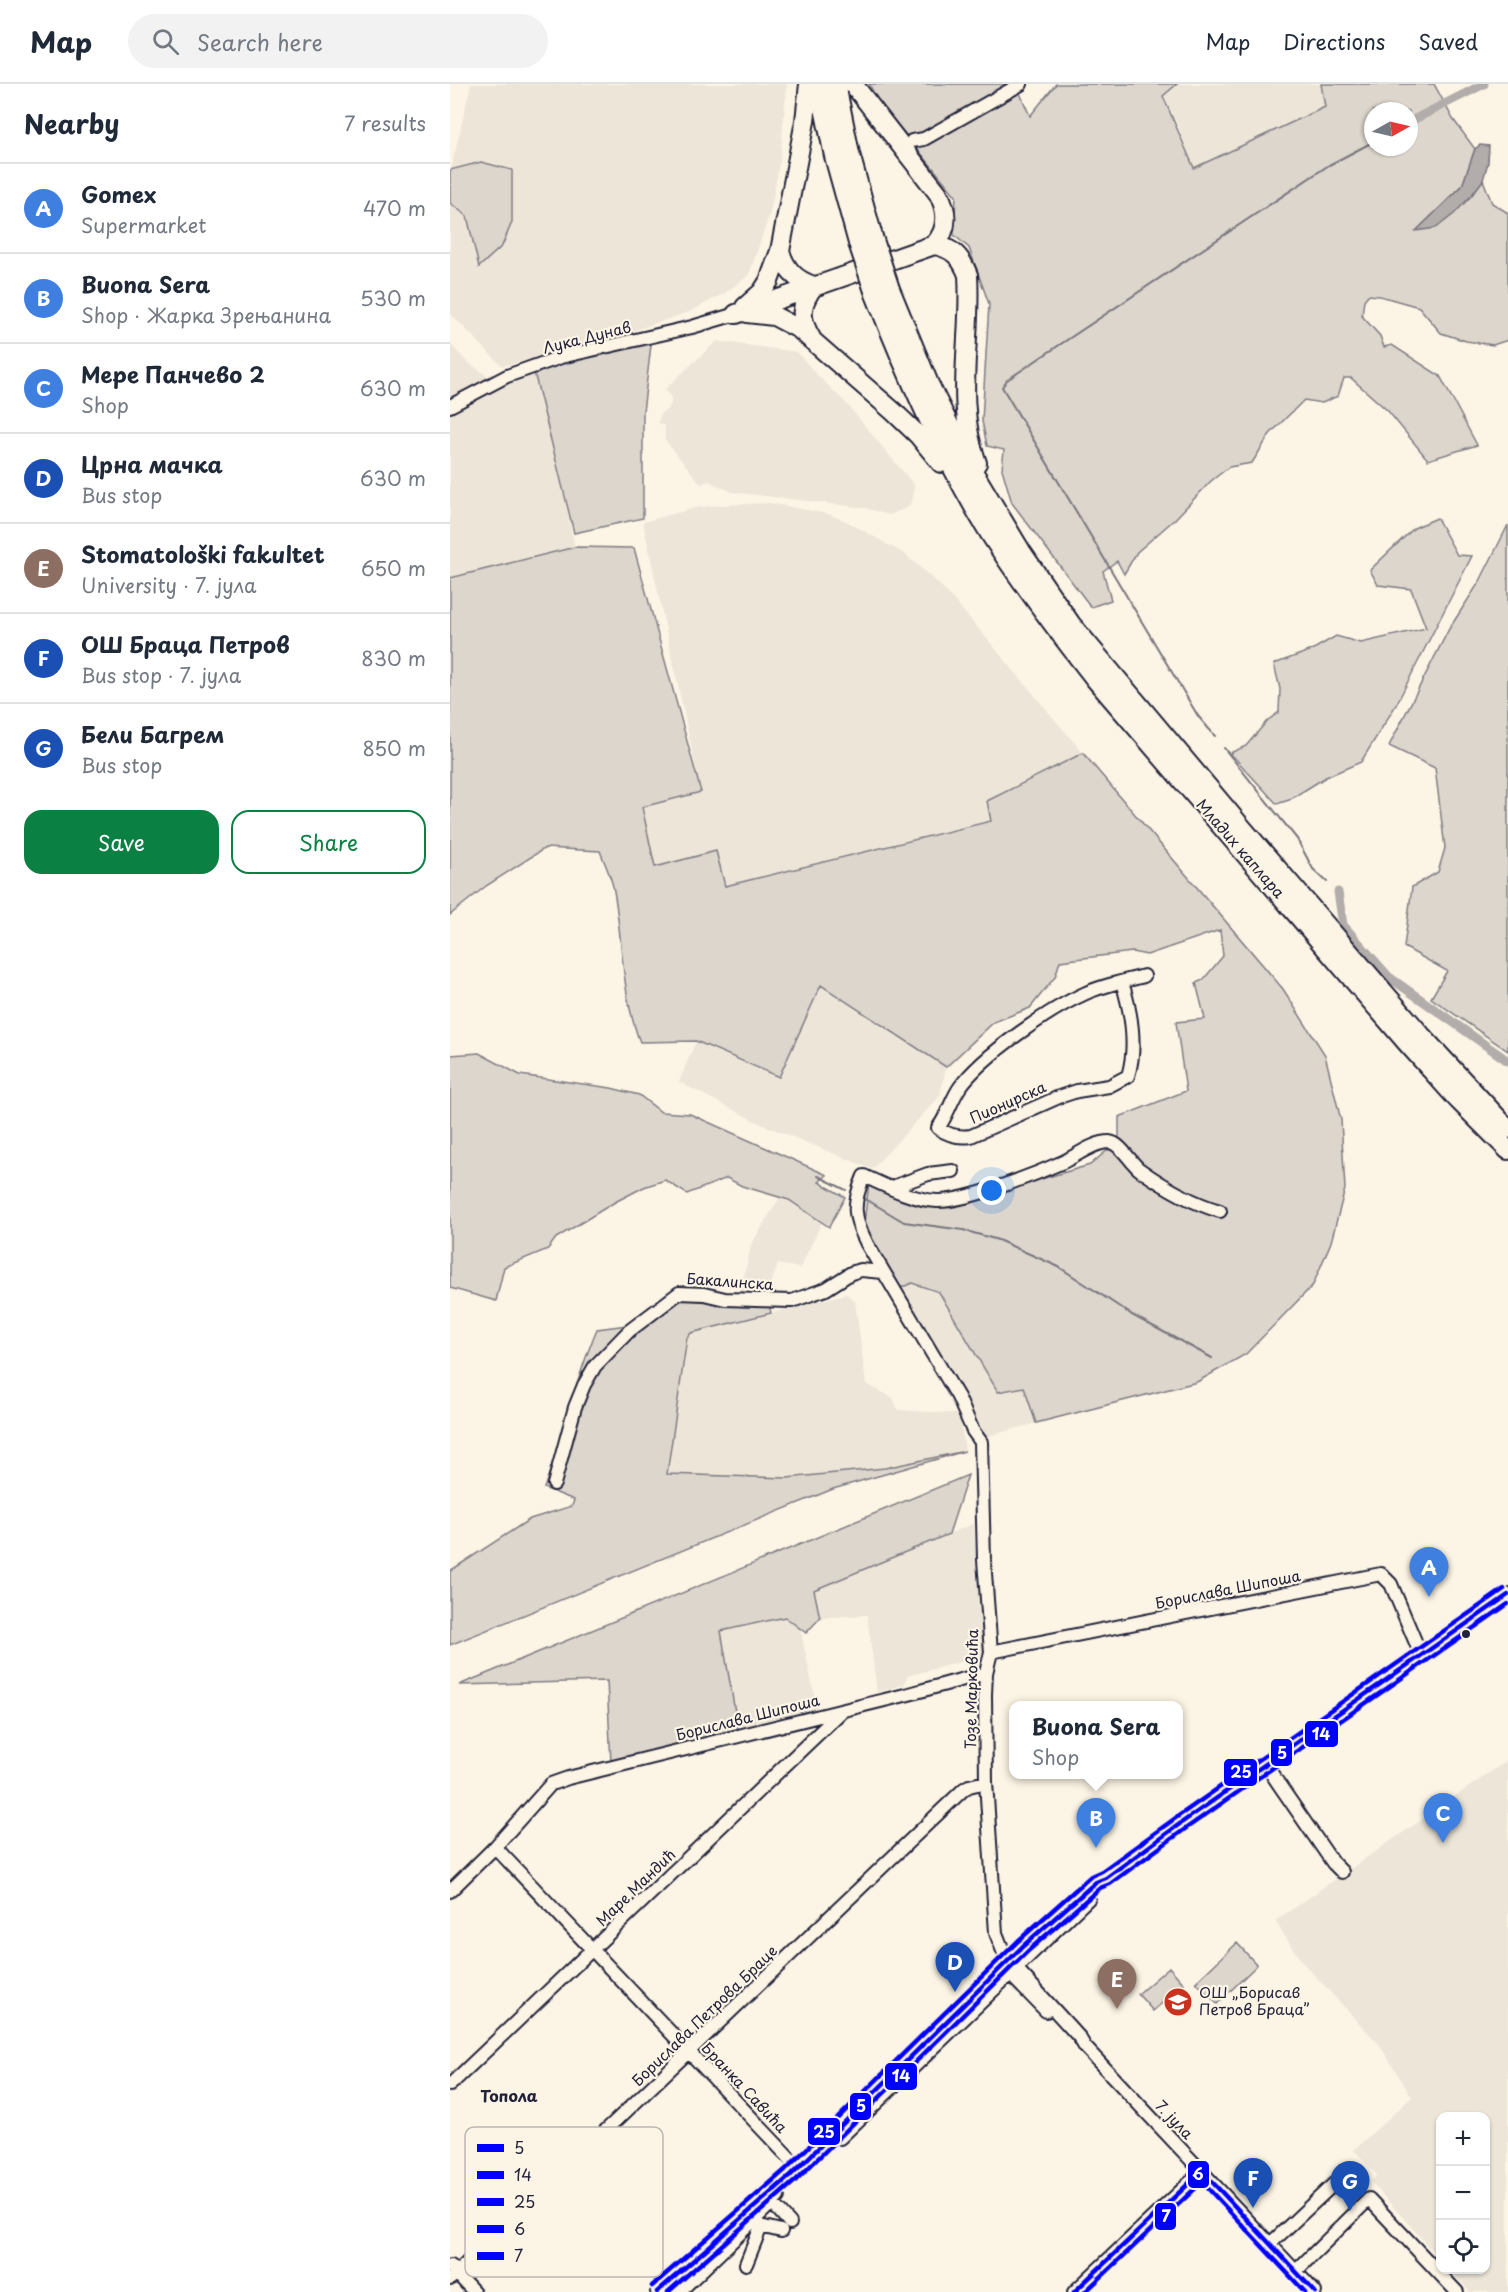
<!DOCTYPE html>
<html lang="en">
<head>
<meta charset="utf-8">
<style>
	:root { --surface:#fff; --page:#f2f2f3; --text:#1f2937; --muted:#747a83; --line:#e0e1e3; --accent:#0b8043 }
	body { margin:0; font-family:"Playpen Sans",sans-serif; background:var(--page); color:var(--text) }
	.controls { position:absolute; right:18px; bottom:18px; display:grid; overflow:hidden; border-radius:12px; box-shadow:0 2px 4px #0004 }
	.controls button { width:54px; height:54px; display:grid; place-items:center; padding:0; border:0; border-bottom:2px solid var(--line); background:var(--surface); color:var(--text); font:30px sans-serif }
	.compass { position:absolute; left:914px; top:18px; width:54px; height:54px; border-radius:50%; background:var(--surface); box-shadow:0 2px 4px #0004; rotate:82deg }
	.you { position:absolute; left:542px; top:1107px; width:21px; height:21px; margin:-15px; border:4px solid #fff; border-radius:50%; background:#1a73e8; box-shadow:0 0 0 9px #1a73e833 }
	.badge { display:grid; place-items:center; width:39px; height:39px; border-radius:50%; background:var(--accent); color:#fff; font-size:20px; font-weight:700 }
	.pin { position:absolute; translate:-50% -50px; filter:drop-shadow(0 2px 3px #0008) }
	.pin::after { content:''; position:absolute; top:32px; width:21px; height:18px; background:inherit; clip-path:polygon(0 0,100% 0,50% 100%) }
	.popup { position:absolute; left:559px; top:1617px; width:174px; height:78px; box-sizing:border-box; display:grid; place-content:center; border-radius:12px; background:var(--surface); filter:drop-shadow(0 2px 4px #0005); font-size:20px; white-space:nowrap; color:var(--muted) }
	.popup b { font-size:22px; color:var(--text) }
	.popup::after { content:''; position:absolute; left:50%; top:100%; margin-left:-12px; border:12px solid transparent; border-top-color:var(--surface) }
	.list { margin:0; padding:0; list-style:none }
	h2 { display:flex; justify-content:space-between; align-items:center; height:78px; margin:0; padding:0 24px; font-size:26px }
	h2 small { font-size:20px; font-weight:400; color:var(--muted) }
	.list li { display:grid; grid-template-columns:39px 1fr auto; gap:18px; align-items:center; box-sizing:border-box; height:90px; padding:0 24px; border-top:2px solid var(--line) }
	.list b { display:block; font-size:22px; white-space:nowrap }
	.list p { margin:0; font-size:20px; white-space:nowrap; color:var(--muted) }
	.list em { font-size:20px; font-style:normal; color:var(--muted) }
	.actions { display:flex; gap:12px; padding:18px 24px }
	.actions a { flex:1; padding:14px 0; border:2px solid var(--accent); border-radius:18px; text-align:center; font-size:21px; color:var(--accent) }
	.actions .main { background:var(--accent); color:#fff }
	.icon { flex:none; width:33px; height:33px; fill:none; stroke:currentColor; stroke-width:2; stroke-linecap:round; stroke-linejoin:round }
	.map { position:relative; flex:none; width:1058px; height:2208px; overflow:hidden }
	header { display:flex; align-items:center; gap:36px; box-sizing:border-box; height:84px; padding:0 30px; background:var(--surface); border-bottom:2px solid var(--line) }
	header strong { font-size:28px }
	nav { display:flex; gap:33px; margin-inline-start:auto; font-size:21px }
	.search { width:420px; height:54px; background:var(--page); display:flex; align-items:center; gap:15px; box-sizing:border-box; padding:0 21px; border-radius:33px; color:var(--muted); font-size:22px }
	main { display:flex }
	aside { flex:1; background:var(--surface) }
	.map>svg:first-child { display:block }
	.built { fill:#ece5d8 }
	.green { fill:#dcd6cc; stroke:#7f7c84; stroke-width:1.5; fill-rule:evenodd }
	.water { fill:#b2adab; stroke:#78757e; stroke-width:1.5 }
	.lines { fill:none; stroke-linecap:round; stroke-linejoin:round }
	.stream { stroke:#78757e; stroke-width:2 }
	.canal { stroke:#b2adab; stroke-width:9 }
	.minor-casing { stroke:#22223b; stroke-width:16 }
	.highway-casing { stroke:#22223b; stroke-width:22 }
	.minor { stroke:#fcf5e5; stroke-width:12 }
	.highway { stroke:#fcf5e5; stroke-width:18 }
	.highway-bridge-casing { stroke:#22223b; stroke-width:22; stroke-linecap:butt }
	.highway-bridge { stroke:#fcf5e5; stroke-width:18 }
	.bus-1-casing { stroke:#fcf5e5; stroke-width:9 }
	.bus-2-casing { stroke:#fcf5e5; stroke-width:9 }
	.bus-3-casing { stroke:#fcf5e5; stroke-width:9 }
	.bus-4-casing { stroke:#fcf5e5; stroke-width:9 }
	.bus-5-casing { stroke:#fcf5e5; stroke-width:9 }
	.bus-1 { stroke:#00f; stroke-width:4.5 }
	.bus-2 { stroke:#00f; stroke-width:4.5 }
	.bus-3 { stroke:#00f; stroke-width:4.5 }
	.bus-4 { stroke:#00f; stroke-width:4.5 }
	.bus-5 { stroke:#00f; stroke-width:4.5 }
	.bus-dot { fill:#22223b; stroke:#fcf5e5; stroke-width:2 }
	.labels { text-anchor:middle; stroke-width:4.5; stroke-linejoin:round; paint-order:stroke }
	.street-label { font-size:15px; fill:#22223b; stroke:#fcf5e5 }
	.poi-label { font-size:15px; fill:#22223b; stroke:#fcf5e5; text-anchor:start }
	.neighbourhood-label { font-size:16px; font-weight:bold; fill:#22223b; stroke:#fcf5e5 }
	.key { fill:#fcf5e5; stroke:#bbb6b2; stroke-width:1.5 }
	.key-label { font-size:16px; fill:#22223b }
	.line-badge { stroke:#fcf5e5; stroke-width:2 }
	.badge-label { font-size:16px; text-anchor:middle; font-weight:bold; fill:#fff }
</style>
</head>
<body>
<header>
<strong>Map</strong>
<div class="search"><svg class="icon" aria-label="search" viewBox="0 0 24 24"><circle cx="10" cy="10" r="6"/><path d="M15 15l6 6"/></svg>Search here</div>
<nav><a>Map</a><a>Directions</a><a>Saved</a></nav>
</header>
<main>
<aside>
<h2>Nearby<small>7 results</small></h2>
<ul class="list">
<li><span class="badge" style="background:#3f7fe0">A</span><div><b>Gomex</b><p>Supermarket</p></div><em>470 m</em></li>
<li><span class="badge" style="background:#3f7fe0">B</span><div><b>Buona Sera</b><p>Shop · Жарка Зрењанина</p></div><em>530 m</em></li>
<li><span class="badge" style="background:#3f7fe0">C</span><div><b>Мере Панчево 2</b><p>Shop</p></div><em>630 m</em></li>
<li><span class="badge" style="background:#1a4fb4">D</span><div><b>Црна мачка</b><p>Bus stop</p></div><em>630 m</em></li>
<li><span class="badge" style="background:#8d6e63">E</span><div><b>Stomatološki fakultet</b><p>University · 7. јула</p></div><em>650 m</em></li>
<li><span class="badge" style="background:#1a4fb4">F</span><div><b>ОШ Браца Петров</b><p>Bus stop · 7. јула</p></div><em>830 m</em></li>
<li><span class="badge" style="background:#1a4fb4">G</span><div><b>Бели Багрем</b><p>Bus stop</p></div><em>850 m</em></li>
</ul>
<div class="actions"><a class="main">Save</a><a>Share</a></div>
</aside>
<div class="map">
<svg width="1058" height="2208" viewBox="0 0 1058 2208">
	<rect width="100%" height="100%" fill="#fcf5e5"/>
	<filter id="ink" filterUnits="userSpaceOnUse"><feTurbulence type="fractalNoise" baseFrequency=".0167" numOctaves="2"/><feDisplacementMap in="SourceGraphic" scale="12" xChannelSelector="R" yChannelSelector="G"/><feConvolveMatrix kernelMatrix="1 2 1 2 8 2 1 2 1" color-interpolation-filters="sRGB"/></filter>
	<g filter="url(#ink)">
		<path class="built" d="M21 0H337L330 75 320 129 299 191 275 209 239 228 138 262 52 282 0 229V90Z
			M727 0H871L875 23 744 85 727 39 713 12Z
			M267 257 347 268 367 291 395 318 464 401 463 415 458 423 440 431 415 424 282 408 259 397 251 400 215 356V342L208 339 211 329 217 326 221 320V313L215 305Z
			M0 260 16 277 45 297 85 283 125 463 0 494Z
			M319 419 378 430 398 438 456 471 491 502 528 544 633 669 537 717 541 736 274 802 266 767 205 783 191 723 251 708 193 438 245 424 270 421Z
			M371 901 496 983 490 1012 422 1085 311 1040 229 998 246 957 329 993Z
			M330 1113 339 1116 372 1138 350 1184 328 1180 317 1211H290L301 1161Z
			M462 1199 489 1208 548 1307 574 1303 586 1339 531 1354 522 1330 448 1205Z
			M396 1210 405 1217 416 1300 443 1314 448 1326 509 1330 515 1367 435 1384 337 1394 217 1390 237 1254 241 1249Z
			M523 1440 534 1568 528 1573 457 1592 455 1600 427 1608 417 1531 366 1534 364 1506Z
			M335 1533 350 1544 368 1628 288 1645 271 1547Z
			M1058 1676V2208H1020L1000 2186H1036V2032H990V2175L921 2098 927 2091 904 2066 962 2013 929 1960 852 1878 825 1837Z"/>
		<path class="green" d="M419 0H566L580 32 606 0H727L713 12 744 84 875 23 871 0H984L1003 35 1025 65 1012 102 967 146 1021 112 1033 96 1042 119 1058 129V256L1043 261 1016 257 991 249 969 223 930 212 918 211 914 216 912 232 930 252 934 263 942 261 990 292 1027 361 978 376 938 327 901 294H894L888 312 872 319 854 316 820 350 802 379 779 383 761 397 725 435 687 468 674 490 667 477 653 487 661 516 641 523 562 419 552 385 554 366 537 362 532 337 539 220 519 164 504 151 506 112 429 18ZM923 27H959V63H923Z
			M31 78 62 86V138L52 162 29 183 17 132 0 119V86Z
			M202 253 193 328V434L124 449 83 284Z
			M987 434 1007 471 1022 472 946 621 911 678 876 693 839 716 827 720 780 669 796 662 817 637 829 628 830 605 824 580 862 566 886 552 911 559 976 544 961 505 928 501 920 486 964 444Z
			M1058 441V967L981 914 997 887 954 863 962 803 988 788 995 764 985 684 939 662 999 545 1030 497Z
			M125 463 184 464 251 708 192 723 205 783 266 767 275 802 541 737 537 717 633 669 833 905 875 971 891 1036 895 1105 881 1158 863 1201 796 1270 747 1298 586 1339 574 1303 548 1308 489 1208 462 1199 448 1205 414 1139 419 1099 493 1123 640 1081 669 1056V1033L736 1007 726 938 755 935 746 899 753 896 773 872 770 846 697 871 682 868 610 877 605 893 580 924 544 938 496 983 371 901 329 993 246 957 190 958C171 910 173 857 164 807 162 794 155 780 150 767L95 764 36 802 0 831V494Z
			M0 969 1 971 29 969 70 991 161 1004 189 1011 211 1028 240 1030 377 1091 369 1098 395 1113 379 1143 339 1116 292 1102 277 1094 237 1110 215 1096 194 1103 165 1118 106 1154 98 1165 54 1183 46 1217 0 1204Z
			M233 1202 265 1210 317 1211 321 1229 241 1249 237 1254 217 1390 337 1394 435 1384 515 1367 383 1405 0 1561V1487L80 1435 122 1422 124 1416 94 1404C113 1352 125 1296 147 1245L185 1240 215 1219Z
			M518 1391 499 1450 364 1506 370 1534 356 1549 335 1533 271 1547 288 1645 161 1679 157 1597 9 1601Z
			M787 1859 807 1881 767 1920 746 1898Z
			M719 1883 734 1900 703 1927 688 1910Z"/>
		<path class="water" d="M1030 61 1039 62 1038 78 1033 96 1021 112 1004 130 986 144 966 147 1012 102 1025 65Z"/>
		<g class="lines">
			<path class="stream" d="M765 652 748 632 552 303 557 296 879 81 919 60
				M774 664 847 755 863 785 877 798
				M368 1092 396 1106
				M414 1114 454 1138 513 1146 548 1156 609 1183 682 1231 762 1274"/>
			<path class="canal" d="M959 38 1034 0
				M888 808 893 841 939 893 1058 977"/>
			<g class="minor-casing">
				<path id="minor" d="M462 57 474 55 571 0
					M0 322 57 292 111 273 242 243 286 230
					M672 898C681 927 687 963 678 992L659 1002 627 1007 609 1013 521 1052C509 1054 498 1051 488 1044 498 1031 501 1016 510 1003 533 971 600 925 636 909 654 901 675 897 694 892
					M440 1104 478 1090 503 1087
					M770 1127C741 1119 713 1102 689 1085 680 1078 671 1059 659 1058 644 1058 626 1072 613 1078 586 1090 515 1118 487 1117 463 1116 436 1102 414 1092 402 1120 403 1133 417 1160L508 1313 523 1347 531 1358 534 1476 541 1568 536 1589 535 1611 536 1698 546 1849 555 1872 629 1953 635 1963 865 2208
					M104 1400 125 1323 134 1301 145 1282 179 1247 229 1209 254 1210 275 1215 342 1217 376 1205 401 1189 411 1186 433 1188
					M541 1568 931 1490 941 1500 971 1571
					M815 1680 883 1779 892 1788
					M45 1763 348 2083
					M0 1807 45 1763 101 1700 118 1694 459 1610 536 1589
					M556 1886 596 1927
					M0 2001 391 1628
					M390 2054 639 1814
					M322 2119 340 2139
					M310 2142 331 2147
					M820 2160 889 2095
					M296 2180 310 2145 306 2134
					M0 2182 24 2208
					M846 2187 919 2115 1007 2208
					M0 2195 514 1705 519 1702 536 1698
					M207 2208 340 2092 573 1862 646 1798 656 1794 731 1739 1058 1511
					M229 2208 328 2113
					M624 2208 752 2087"/>
			</g>
			<g class="highway-casing">
				<path id="highway" d="M369 0 384 72 408 159
					M386 0 400 70 423 153
					M403 0 488 109C498 127 499 145 484 161
					M330 167C335 185 345 196 364 202 350 220 349 234 361 254
					M440 205 479 300 518 379 571 467 621 540 794 746 971 951 1058 1045
					M425 210C457 292 493 374 540 450 572 500 608 548 645 595L957 959 1008 1016 1058 1066
					M295 223 312 208 319 197 330 167 355 37 359 0
					M297 229 324 232 349 245 444 328 468 351 491 379
					M286 230 484 161C503 164 511 173 518 191 522 253 504 319 527 379"/>
			</g>
			<use href="#minor" class="minor"/>
			<use href="#highway" class="highway"/>
			<g class="highway-bridge-casing">
				<path id="highway-bridge" d="M423 153 440 205
					M408 159 425 210"/>
			</g>
			<use href="#highway-bridge" class="highway-bridge"/>
			<g class="bus-1-casing">
				<path id="bus-1" d="M207 2208 340 2092 573 1862 646 1798 656 1794 731 1739 1058 1511"/>
			</g>
			<g class="bus-2-casing">
				<path id="bus-2" d="M218 2208 345 2097 578 1867 650 1804 660 1800 735 1745 1058 1520"/>
			</g>
			<g class="bus-3-casing">
				<path id="bus-3" d="M202 2202 335 2086 568 1857 641 1792 652 1787 727 1733 1054 1505"/>
			</g>
			<g class="bus-4-casing">
				<path id="bus-4" d="M624 2208 752 2087 865 2208"/>
			</g>
			<g class="bus-5-casing">
				<path id="bus-5" d="M635 2208 752 2098 855 2208"/>
			</g>
			<use href="#bus-1" class="bus-1"/>
			<use href="#bus-2" class="bus-2"/>
			<use href="#bus-3" class="bus-3"/>
			<use href="#bus-4" class="bus-4"/>
			<use href="#bus-5" class="bus-5"/>
		</g>
	</g>
	<defs>
		<g id="school-disc" transform="scale(1.5)"><circle r="9.5" fill="#c8321e" stroke="#fcf5e5"/><path d="M0-5L7-2L0 1L-7-2ZM-4 1L0 2.5L4 1V4Q0 6-4 4Z" fill="#fff"/></g>
	</defs>
	<g fill-rule="evenodd">
		<use href="#school-disc" x="728" y="1918"/>
	</g>
	<circle class="bus-dot" cx="1016" cy="1550" r="5"/>
	<g class="labels">
		<g class="street-label">
			<text transform="translate(137 254) rotate(-14)" y="5">Лука Дунав</text>
			<text transform="translate(790 765) rotate(49)" y="5">Младих каплара</text>
			<text transform="translate(558 1019) rotate(-24)" y="5">Пионирска</text>
			<text transform="translate(280 1198) rotate(4)" y="5">Бакалинска</text>
			<text transform="translate(778 1506) rotate(-11)" y="5">Борислава Шипоша</text>
			<text transform="translate(522 1605) rotate(-89)" y="5">Тозе Марковића</text>
			<text transform="translate(298 1634) rotate(-14)" y="5">Борислава Шипоша</text>
			<text transform="translate(186 1804) rotate(-44)" y="5">Маре Мандић</text>
			<text transform="translate(255 1932) rotate(-44)" y="5">Борислава Петрова Браце</text>
			<text transform="translate(294 2004) rotate(47)" y="5">Бранка Савића</text>
			<text transform="translate(724 2036) rotate(47)" y="5">7. јула</text>
		</g>
		<g class="poi-label">
			<text x="749" y="1914">ОШ „Борисав<tspan x="749" dy="17">Петров Браца”</tspan></text>
		</g>
		<g class="neighbourhood-label">
			<text x="59" y="2018">Топола</text>
		</g>
	</g>
	<rect x="15" y="2043" width="198" height="150" rx="9" class="key"/>
	<rect x="27" y="2060" width="27" height="8" fill="#00f"/>
	<rect x="27" y="2087" width="27" height="8" fill="#00f"/>
	<rect x="27" y="2114" width="27" height="8" fill="#00f"/>
	<rect x="27" y="2141" width="27" height="8" fill="#00f"/>
	<rect x="27" y="2168" width="27" height="8" fill="#00f"/>
	<g class="key-label">
		<text x="64" y="2070">5</text>
		<text x="64" y="2097">14</text>
		<text x="64" y="2124">25</text>
		<text x="64" y="2151">6</text>
		<text x="64" y="2178">7</text>
	</g>
	<g class="line-badge">
		<rect x="854" y="1636" width="35" height="28" rx="6" fill="#00f"/>
		<rect x="820" y="1654" width="23" height="29" rx="6" fill="#00f"/>
		<rect x="773" y="1674" width="35" height="29" rx="6" fill="#00f"/>
		<rect x="434" y="1978" width="34" height="29" rx="6" fill="#00f"/>
		<rect x="399" y="2008" width="23" height="29" rx="6" fill="#00f"/>
		<rect x="357" y="2033" width="34" height="29" rx="6" fill="#00f"/>
		<rect x="737" y="2076" width="23" height="29" rx="6" fill="#00f"/>
		<rect x="704" y="2118" width="23" height="29" rx="6" fill="#00f"/>
	</g>
	<g class="badge-label">
		<text x="871" y="1656">14</text>
		<text x="832" y="1675">5</text>
		<text x="791" y="1694">25</text>
		<text x="451" y="1998">14</text>
		<text x="411" y="2028">5</text>
		<text x="374" y="2054">25</text>
		<text x="748" y="2096">6</text>
		<text x="716" y="2138">7</text>
	</g>
</svg>
<div class="controls">
<button>+</button>
<button>−</button>
<button><svg class="icon" aria-label="locate" viewBox="0 0 24 24"><circle cx="12" cy="12" r="6"/><path d="M12 2v4M12 18v4M2 12h4M18 12h4"/></svg></button>
</div>
<svg class="compass" viewBox="-18 -18 36 36"><path d="M0-13l5 13h-10z" fill="#e53935"/><path d="M0 13l5-13h-10z" fill="#747a83"/></svg>
<div class="you"></div>
<div class="pin badge" style="left:979px;top:1513px;background:#3f7fe0">A</div>
<div class="pin badge" style="left:646px;top:1764px;background:#3f7fe0">B</div>
<div class="popup"><b>Buona Sera</b>Shop</div>
<div class="pin badge" style="left:993px;top:1759px;background:#3f7fe0">C</div>
<div class="pin badge" style="left:505px;top:1908px;background:#1a4fb4">D</div>
<div class="pin badge" style="left:667px;top:1925px;background:#8d6e63">E</div>
<div class="pin badge" style="left:803px;top:2124px;background:#1a4fb4">F</div>
<div class="pin badge" style="left:900px;top:2127px;background:#1a4fb4">G</div>
</div>
</main>
</body>
</html>
